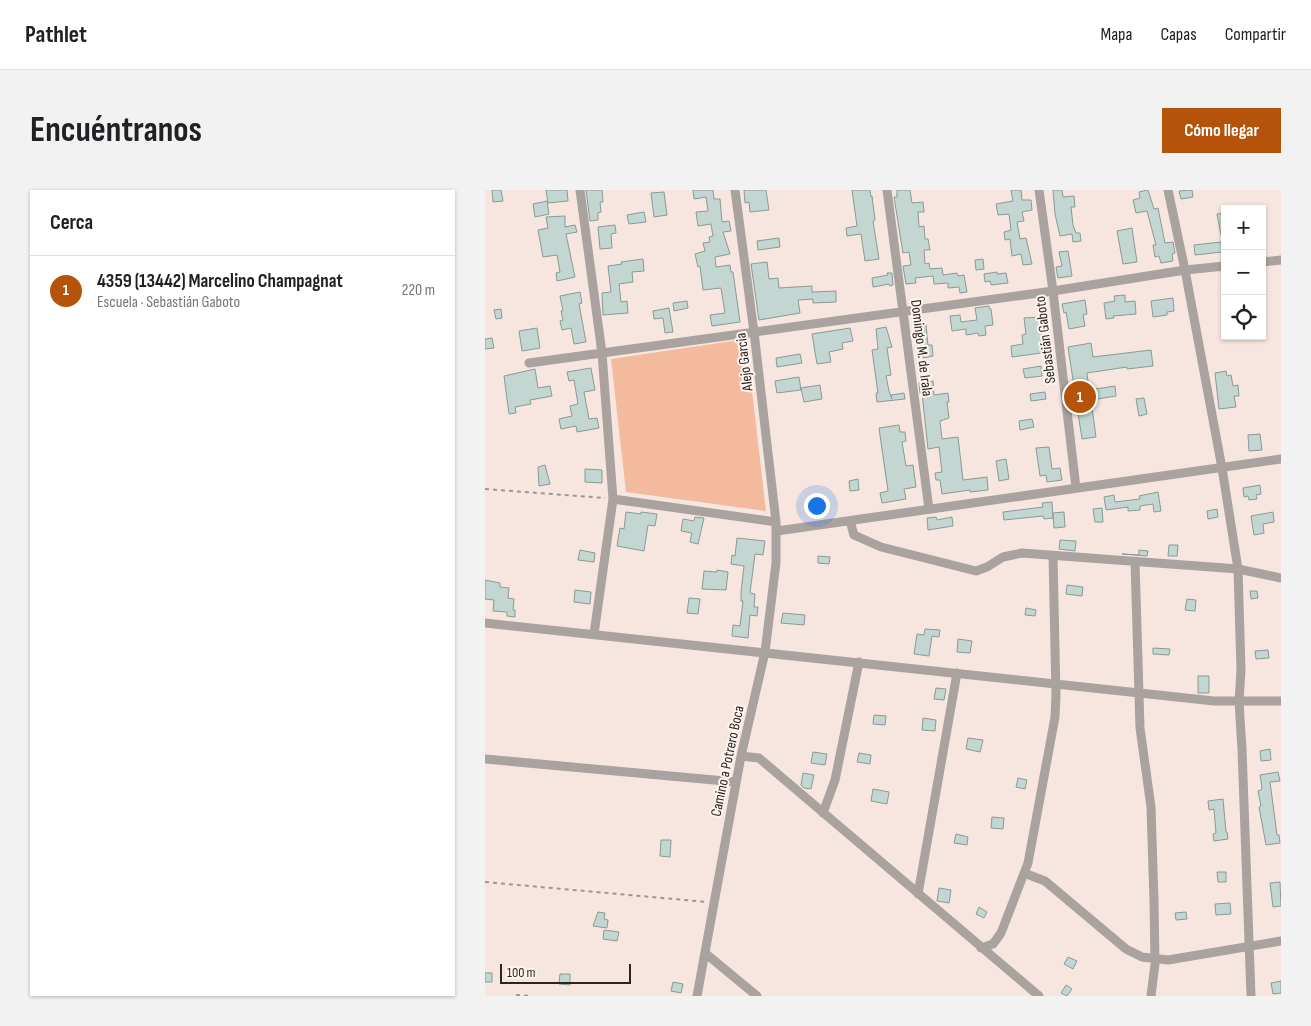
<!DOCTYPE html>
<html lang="es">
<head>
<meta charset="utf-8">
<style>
	:root { --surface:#fff; --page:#f2f2f2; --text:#202124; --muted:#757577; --line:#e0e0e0; --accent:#b45309 }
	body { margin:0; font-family:"Sofia Sans Condensed",sans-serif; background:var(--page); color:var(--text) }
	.controls { position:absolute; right:15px; top:15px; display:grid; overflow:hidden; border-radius:0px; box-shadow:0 1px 4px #0004 }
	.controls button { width:45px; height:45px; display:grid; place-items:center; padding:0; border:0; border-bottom:1px solid var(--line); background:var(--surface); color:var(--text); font:25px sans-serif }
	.scale { position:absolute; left:15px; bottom:12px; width:131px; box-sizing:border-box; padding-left:5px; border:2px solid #2b2522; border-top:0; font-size:14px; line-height:18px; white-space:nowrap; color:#2b2522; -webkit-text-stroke:4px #fff5f0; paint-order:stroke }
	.you { position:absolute; left:331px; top:315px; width:18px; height:18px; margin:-12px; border:4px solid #fff; border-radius:50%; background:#1a73e8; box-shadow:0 0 0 8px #1a73e833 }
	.badge { display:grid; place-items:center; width:32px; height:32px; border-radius:50%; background:var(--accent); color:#fff; font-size:16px; font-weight:700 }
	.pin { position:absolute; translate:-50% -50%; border:2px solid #fff; box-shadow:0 1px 5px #0006 }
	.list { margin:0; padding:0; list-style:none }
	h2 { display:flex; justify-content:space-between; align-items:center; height:65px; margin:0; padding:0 20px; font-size:21px }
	h2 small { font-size:16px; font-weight:400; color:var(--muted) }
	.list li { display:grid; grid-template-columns:32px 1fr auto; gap:15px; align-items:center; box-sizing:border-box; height:70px; padding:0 20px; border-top:1px solid var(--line) }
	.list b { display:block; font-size:19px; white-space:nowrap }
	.list p { margin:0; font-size:16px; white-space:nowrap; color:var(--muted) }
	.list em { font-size:16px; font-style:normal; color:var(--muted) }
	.icon { flex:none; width:28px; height:28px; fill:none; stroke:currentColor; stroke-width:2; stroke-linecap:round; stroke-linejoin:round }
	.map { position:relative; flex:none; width:796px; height:806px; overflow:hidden; border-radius:0px }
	header { display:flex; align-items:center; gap:30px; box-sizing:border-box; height:70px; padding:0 25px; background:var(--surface); border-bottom:1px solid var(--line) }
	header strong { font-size:24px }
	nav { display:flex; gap:28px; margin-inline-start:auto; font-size:18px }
	.intro { display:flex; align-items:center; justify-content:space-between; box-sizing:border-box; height:120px; padding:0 30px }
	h1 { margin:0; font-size:35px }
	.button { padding:12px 22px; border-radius:0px; background:var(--accent); color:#fff; font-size:18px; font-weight:700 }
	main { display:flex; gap:30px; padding:0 30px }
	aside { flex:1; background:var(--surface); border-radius:0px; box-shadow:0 1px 4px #0004 }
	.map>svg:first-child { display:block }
	.green { fill:#f4ba9d }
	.building { fill:#c4d6d1; stroke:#899a96 }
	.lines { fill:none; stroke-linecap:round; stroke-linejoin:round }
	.path { stroke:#a0948f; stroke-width:2; stroke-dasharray:4 4; stroke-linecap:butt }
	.street { stroke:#a9a29f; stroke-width:9 }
	.labels { text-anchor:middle; stroke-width:4; stroke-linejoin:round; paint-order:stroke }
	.street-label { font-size:15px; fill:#2b2522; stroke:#fff5f0 }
</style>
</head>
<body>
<header>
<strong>Pathlet</strong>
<nav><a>Mapa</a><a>Capas</a><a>Compartir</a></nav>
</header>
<div class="intro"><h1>Encuéntranos</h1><a class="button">Cómo llegar</a></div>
<main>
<aside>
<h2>Cerca<small></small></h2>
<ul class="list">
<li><span class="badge">1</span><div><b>4359 (13442) Marcelino Champagnat</b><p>Escuela · Sebastián Gaboto</p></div><em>220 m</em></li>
</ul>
</aside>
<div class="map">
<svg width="796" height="806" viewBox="0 0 796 806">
	<rect width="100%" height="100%" fill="#f6e6df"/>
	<path class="green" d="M261 149 281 321 141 302 126 169Z"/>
	<path class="building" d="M7 0H16L18 11 8 12Z
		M61 0H82L83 11 63 13Z
		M101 0H117L118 12H115L116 22 113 23V30L105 31Z
		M208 0H228L229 9H235L237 32 244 31 246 41 238 42 245 64 230 67 231 77 245 75 246 82H248L255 132 227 136 225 125 240 123 236 98 218 100 215 76 213 77 210 64 220 61 218 53 225 52 224 47 228 46 226 34 213 36 211 22 223 21 221 7 209 9Z
		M259 0H281L284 20 265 22 264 12 260 13Z
		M367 0H385L386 7 387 6 390 30 388 31 394 69 380 71 376 44 362 46 361 38 372 36Z
		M412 0H425L427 13 438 12 439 22H433L434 37 439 36 440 49H443L445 60H439L440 74 444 73 445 79 457 78 458 85 472 83 473 86 479 85 482 102 475 103 474 97 463 98V93L449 94 448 86 430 88 431 93 421 94 418 76 426 75 424 62 418 63 409 7H412Z
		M526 0H536L537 10H546L547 20 537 22 539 31 532 32 535 49 541 48 547 74 538 75 536 64 527 66 525 49 520 50 519 42 526 40 524 24 513 25 511 14 528 11Z
		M568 0H577L578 7 589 6 590 17H586L588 35 591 43H595L596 51 588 52 587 44 575 46 570 24Z
		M663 0 669 19 673 18 680 53 688 52 690 63 687 64 688 71 676 73 674 66 670 67 668 55H671L662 21 651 23 648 10 655 8 654 2Z
		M707 0 708 7 696 9 694 1Z
		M179 2 182 25 169 27 166 3Z
		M62 11 64 24 50 27 48 14Z
		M159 22 161 32 144 34 142 25Z
		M740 23V45H736L732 24Z
		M80 26V37L90 35 92 42 81 44 90 87 72 91 71 83 75 82 72 65 58 67 53 40 63 38 61 27Z
		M130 35 131 43 126 44 127 58 115 59 113 37Z
		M647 38 652 72 638 74 632 41Z
		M294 48 295 57 273 60 272 51Z
		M736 52 737 62 710 65 709 55Z
		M583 61 587 86 573 88 571 77 577 76 574 62Z
		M158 69 159 81 147 82 148 92 134 94 136 112 142 111 143 123 118 125 117 103 126 102 123 76 137 74 136 72Z
		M498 69 499 79 491 80 490 70Z
		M282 72 284 89 293 88 294 98 327 96V102L351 101V112L328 113V109L313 110 315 123 274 130 266 74Z
		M512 82V84L521 83 523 93 506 95 505 91 500 92 499 84Z
		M402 83H407L408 95 405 96 404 94 388 97 387 88 403 85Z
		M95 102 97 113 94 114 101 152 89 154 86 138 77 140 75 131 78 130 76 121H78L75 106Z
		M640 105V112L650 111 651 124 628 126 629 128 621 129 619 113 630 111 629 106Z
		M688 108 689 121 682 122V125L668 127 666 111Z
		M600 110 602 124 598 125 600 136 584 139 581 122 579 123 577 114Z
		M202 111 203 118 189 121 188 113Z
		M504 116 505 119H506L508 135 500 136 501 145 494 146 493 143 481 145V139L467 141 465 126 475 125 476 132 492 130 490 118Z
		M184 118 188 142 180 143 178 128 169 129 168 121Z
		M16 119 17 128 11 129 9 120Z
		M555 127 558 151 555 152 556 163 527 167 526 156 538 154 537 145 541 144 539 128Z
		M441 135 443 155H447L448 166 438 168 436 154 431 155 429 136Z
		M401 137 407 157 402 158 406 185 401 186 404 201 407 209 406 205 419 203 420 209 392 212 391 203H393L387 160 393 159 391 139Z
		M52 138 55 158 37 161 34 141Z
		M365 138 368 151 357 153 358 159 344 162 346 172 332 174 327 144Z
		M7 148 9 158 0 159V149Z
		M606 153 608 167 666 160 668 176 642 179V177L602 183 604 200 630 196 631 206 606 210 611 247 597 249 583 157Z
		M315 164 317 173 292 177 291 168Z
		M556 176 557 186 540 188 538 179Z
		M106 178 110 200 99 202 104 229 112 228 114 238 92 242 91 236 76 239 74 229 87 226 85 216 93 214 89 190 84 191 82 182Z
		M50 179 53 198 65 196 67 206 45 210 46 214 30 217 31 223 24 224 19 186Z
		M741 181 742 186 746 185 748 196 753 195 754 206H749L751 217 734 219 730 183Z
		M314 187 316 200 292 203 290 191Z
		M448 191 449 205 463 203 464 212H462L464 228 455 231 457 249 473 247 478 290 502 287 503 300 485 302V300L457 304 455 290H451L450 283 457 282 454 257 443 259 437 203H435L434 193Z
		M335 195 337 209 319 212 316 198Z
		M560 202 561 209 546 211 545 204Z
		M659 208 662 224 654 226 651 209Z
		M547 229 549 237 535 240 534 231Z
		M414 235 415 242H420L421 251 417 252 421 276 428 275 431 297 419 299 421 309 397 313 395 303 403 301 394 238Z
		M775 244 777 260 764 261 763 245Z
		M564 257 567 279 575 278 577 290 562 292 561 285 555 286 551 258Z
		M521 269 524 289 514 291 511 271Z
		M60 275 65 294 54 296 53 277Z
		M100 279 117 280V293L100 292Z
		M373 289 374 300 365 301 364 291Z
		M775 295 776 304 771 305 772 309 764 310 763 306 759 307 758 298Z
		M673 302 676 321 669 322 668 314 655 316V320L643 321V317L621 320 619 307 629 305 630 312 655 309 654 306Z
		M567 312 568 328 559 329 558 326 519 330 518 322 558 317 557 313Z
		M617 318 618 332H610L608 319Z
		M732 319 733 327 723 329 722 321Z
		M141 322 156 324V322L172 324 170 336 163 335 159 361 132 356 135 338 139 339Z
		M579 322 580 337 569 338 568 323Z
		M788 322 789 332 778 334 779 343 769 345 766 326Z
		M210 327 219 328 213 354 205 352 207 343 196 341 198 329 209 331Z
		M451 327 452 330 467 327 468 336 443 340 442 328Z
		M252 348 280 351 278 365 270 364 265 403 270 404 269 417H273L272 426 265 425 263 448 247 446 248 435 255 436 258 411H256V402L259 376 246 374 247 365 250 366Z
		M575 350 591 351 590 361 574 359Z
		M684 355H693L692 366H683Z
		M95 360 110 363 109 372 93 370Z
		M654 360 663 361 662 366 637 364 654 365Z
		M333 366 345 367 344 374 333 373Z
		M232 380 243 382 241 400 217 399 219 381 232 382Z
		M0 390 15 393V397L24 398 23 408 29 409 28 420H30V427L22 426V422L8 421 9 410 0 409Z
		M582 395 598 397 597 406 581 404Z
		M90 400 106 402 105 414 89 412Z
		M765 401H772L773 408 766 409Z
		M204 408 215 409 213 424 202 423Z
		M702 409 711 410 710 421 700 420Z
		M541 418 551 420 550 426 540 425Z
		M298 423 320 425 319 435 296 433Z
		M440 439 455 440 454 447 447 446 444 466 429 464 432 444 439 445Z
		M473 449 487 451 485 463 472 462Z
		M668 458 685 459 684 465 668 464Z
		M783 460 784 468 771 469 770 461Z
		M713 486H724V503H713Z
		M451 498 461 499 459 510 449 509Z
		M389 525 401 526 400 535 388 534Z
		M438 528 451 530 450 541 437 540Z
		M483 548 498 550 495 562 481 559Z
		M785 559 786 570 776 571 775 561Z
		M328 562 342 564 340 575 326 573Z
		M374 563 386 565 385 574 372 572Z
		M793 582 795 591 785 592 792 645H794L795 653 781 655 774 617 776 616 773 601 776 600 777 597 775 585Z
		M318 583 329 585 326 599 319 598 316 595Z
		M533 588 542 590 540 599 531 597Z
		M388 599 404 602 402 614 386 611Z
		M738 609 741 642H742L743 649 729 651 728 644 731 643 729 619 724 620 723 611Z
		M507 627 519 628 518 639 506 638Z
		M471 644 483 647 482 655 469 653Z
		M176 650H186L185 667 175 666Z
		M732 682H741V692H733Z
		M795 692 796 716 788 717 785 693Z
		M454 698 466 700 464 713 452 711Z
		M745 713 746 724 731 725 730 714Z
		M494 717 502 722 499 728 491 724Z
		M113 722 120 723 119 729 123 730 122 738 108 736Z
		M701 722 702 729 691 730 690 723Z
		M119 740 134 742 132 751 118 749Z
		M583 767 592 771 588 779 579 774Z
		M0 783H7V792H0Z
		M75 784H85V795L74 794Z
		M796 791V803L788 804 786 793Z
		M188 792 198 794 196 803 186 801Z
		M581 795 587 799 582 806 576 803Z"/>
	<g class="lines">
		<path class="path" d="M0 299 120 308
			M0 692 222 712
			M31 805 45 806"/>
		<path class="street" d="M95 0 117 163 128 309 109 444
			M402 0 444 319
			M554 0 568 101 591 298
			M683 0 700 80 737 278 753 379 756 480 754 512 757 559 766 806
			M777 72 796 70
			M44 173 568 101 700 80 740 76
			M128 309 291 332
			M365 331 369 345 396 357 491 381 502 377 518 367 537 363 753 379 796 388
			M292 341 796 269
			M650 372 655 538 666 617 669 711 670 774 666 806
			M0 433 729 511H796
			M256 566 274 568 554 806
			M0 569 251 592
			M338 623 350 590 374 472
			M539 683 560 691 641 759 657 767 683 770 796 751
			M433 704 472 483
			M496 758 508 754 516 743 543 673 570 527 571 505 568 366
			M220 763 272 806
			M212 806 256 566 280 462 291 373V332L269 142 250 0"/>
	</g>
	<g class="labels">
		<g class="street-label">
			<text transform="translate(560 150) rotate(-97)" y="5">Sebastián Gaboto</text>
			<text transform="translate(437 158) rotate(83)" y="5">Domingo M. de Irala</text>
			<text transform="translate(259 172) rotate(-97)" y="5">Alejo Garcia</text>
			<text transform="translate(242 571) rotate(-78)" y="5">Camino a Potrero Boca</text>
		</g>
	</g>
</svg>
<div class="controls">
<button>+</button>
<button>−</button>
<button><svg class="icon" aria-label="locate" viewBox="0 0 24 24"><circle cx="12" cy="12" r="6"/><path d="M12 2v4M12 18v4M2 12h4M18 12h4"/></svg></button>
</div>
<div class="scale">100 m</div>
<div class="you"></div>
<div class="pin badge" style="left:595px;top:207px">1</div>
</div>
</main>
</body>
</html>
